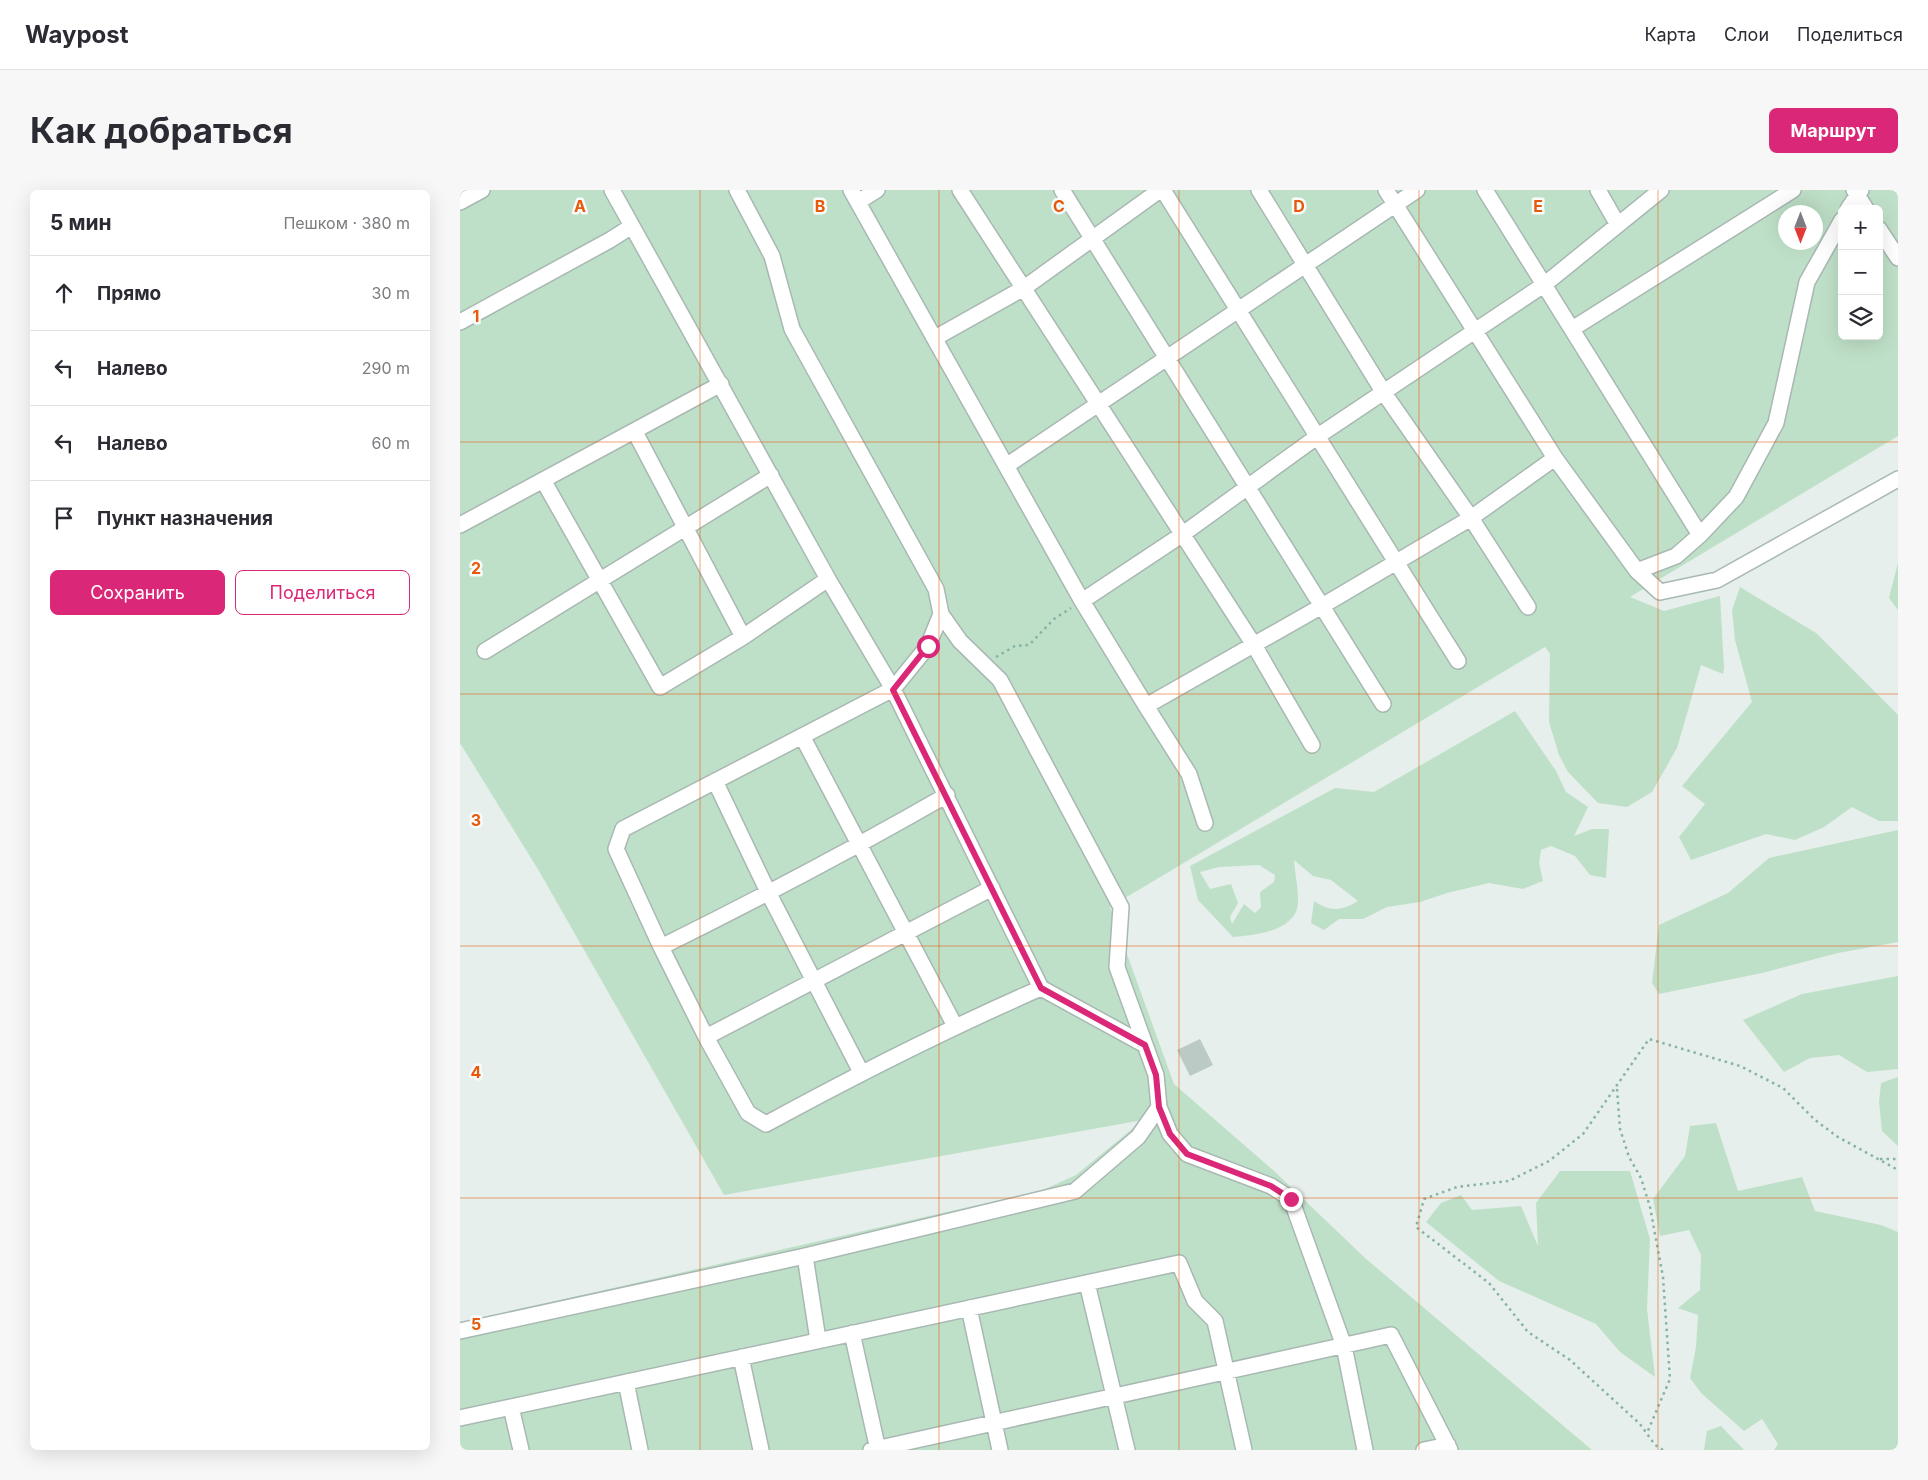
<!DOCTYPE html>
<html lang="ru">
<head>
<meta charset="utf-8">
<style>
	:root { --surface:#fff; --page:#f7f7f7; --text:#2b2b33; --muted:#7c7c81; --line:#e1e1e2; --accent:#db2777 }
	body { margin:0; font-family:Inter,sans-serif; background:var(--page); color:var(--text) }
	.controls { position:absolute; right:15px; top:15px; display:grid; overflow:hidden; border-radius:8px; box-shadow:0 5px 20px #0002 }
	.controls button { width:45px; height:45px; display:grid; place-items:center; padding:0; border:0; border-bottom:1px solid var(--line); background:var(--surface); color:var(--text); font:25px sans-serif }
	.compass { position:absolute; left:1318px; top:15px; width:45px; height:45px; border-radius:50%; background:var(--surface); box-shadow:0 5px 20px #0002; rotate:180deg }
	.stop { position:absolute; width:15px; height:15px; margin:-11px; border:4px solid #db2777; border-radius:50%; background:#fff }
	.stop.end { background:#db2777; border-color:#fff; box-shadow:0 1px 5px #0008 }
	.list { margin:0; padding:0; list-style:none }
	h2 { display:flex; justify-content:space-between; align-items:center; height:65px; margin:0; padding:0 20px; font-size:21px }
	h2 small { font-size:16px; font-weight:400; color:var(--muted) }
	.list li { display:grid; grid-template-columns:32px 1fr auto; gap:15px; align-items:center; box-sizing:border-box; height:75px; padding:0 20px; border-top:1px solid var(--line) }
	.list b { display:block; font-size:19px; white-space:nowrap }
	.list em { font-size:16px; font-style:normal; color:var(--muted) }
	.actions { display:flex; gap:10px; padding:15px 20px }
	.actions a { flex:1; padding:11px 0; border:1px solid var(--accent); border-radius:8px; text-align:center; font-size:18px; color:var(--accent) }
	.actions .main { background:var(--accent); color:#fff }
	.icon { flex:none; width:28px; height:28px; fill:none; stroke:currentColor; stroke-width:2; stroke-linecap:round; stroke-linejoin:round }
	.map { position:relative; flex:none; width:1438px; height:1260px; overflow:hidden; border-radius:8px }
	header { display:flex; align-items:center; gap:30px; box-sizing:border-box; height:70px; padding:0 25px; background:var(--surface); border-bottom:1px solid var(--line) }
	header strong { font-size:24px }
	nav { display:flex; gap:28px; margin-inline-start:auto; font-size:18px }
	.intro { display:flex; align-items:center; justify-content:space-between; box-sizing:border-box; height:120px; padding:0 30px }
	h1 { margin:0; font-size:35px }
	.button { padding:12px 22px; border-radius:8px; background:var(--accent); color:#fff; font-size:18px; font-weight:700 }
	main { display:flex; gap:30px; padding:0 30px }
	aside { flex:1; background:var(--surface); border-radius:8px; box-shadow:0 5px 20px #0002 }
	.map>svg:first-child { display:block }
	.green { fill:#bfe0c8; fill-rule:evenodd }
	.building { fill:#bbcac4 }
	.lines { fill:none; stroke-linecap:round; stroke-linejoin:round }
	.minor-casing { stroke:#a8b8b2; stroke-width:18 }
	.path { stroke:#86b3a5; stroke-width:2.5; stroke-dasharray:2.5 4; stroke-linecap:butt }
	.minor { stroke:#fff; stroke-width:15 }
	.route { stroke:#db2777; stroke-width:6 }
	.grid { fill:none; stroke:#e8590c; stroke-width:1; stroke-opacity:0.55 }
	.grid-label { font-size:16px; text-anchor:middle; font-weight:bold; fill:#e8590c; stroke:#f7fbf9; stroke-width:5; stroke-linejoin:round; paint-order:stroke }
</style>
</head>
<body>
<header>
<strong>Waypost</strong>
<nav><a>Карта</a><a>Слои</a><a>Поделиться</a></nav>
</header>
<div class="intro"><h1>Как добраться</h1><a class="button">Маршрут</a></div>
<main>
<aside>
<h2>5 мин<small>Пешком · 380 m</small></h2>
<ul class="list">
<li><svg class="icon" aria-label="ahead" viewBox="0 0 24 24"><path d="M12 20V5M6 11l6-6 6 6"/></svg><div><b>Прямо</b></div><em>30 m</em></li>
<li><svg class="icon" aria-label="left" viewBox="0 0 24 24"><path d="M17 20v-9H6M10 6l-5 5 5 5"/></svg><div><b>Налево</b></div><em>290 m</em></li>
<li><svg class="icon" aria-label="left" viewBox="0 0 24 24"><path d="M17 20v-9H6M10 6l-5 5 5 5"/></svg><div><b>Налево</b></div><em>60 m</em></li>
<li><svg class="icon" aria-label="arrive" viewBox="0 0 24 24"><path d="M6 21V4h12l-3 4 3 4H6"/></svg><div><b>Пункт назначения</b></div></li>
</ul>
<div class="actions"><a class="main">Сохранить</a><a>Поделиться</a></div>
</aside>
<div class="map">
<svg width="1438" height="1260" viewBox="0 0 1438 1260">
	<rect width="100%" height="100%" fill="#e6efeb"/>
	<path class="green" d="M0 0H1438V246L1170 407 1204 421 1260 406 1264 478 1263 484 1241 475 1217 558 1192 602 1167 617 1138 613 1108 582 1099 565 1089 532 1090 464 1085 457 650 717 714 894 813 980 905 1068 1132 1260H0V1133L583 1000 616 985 683 930 264 1005 79 681 0 553ZM1382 19H1419V146H1382ZM1326 22H1356V52H1326Z
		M1438 373V420L1429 408Z
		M1280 397 1356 443 1438 525V631H1419L1392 617 1364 637 1335 650 1306 644 1231 670 1219 647 1245 614 1222 596 1292 512 1275 450 1272 420Z
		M1055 521 1096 581 1106 602 1128 617 1114 646 1132 639H1149L1146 688 1130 685 1115 666 1091 656 1081 660 1079 673 1083 691 1063 699 1029 693 987 703 960 712 927 717 903 729H879L864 740 851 733 854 711C870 722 882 721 898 711L871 690 853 686 834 670C835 683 838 697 838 710 839 741 796 745 773 747L738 710 730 676 875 598 914 602ZM799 675 815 685 814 692 800 702 801 717 795 723 784 714 772 734 770 727 778 713 771 694 750 699 740 682 759 677Z
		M1438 640V752L1378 763 1302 783 1199 804 1192 793 1199 735 1268 703 1309 668Z
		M1438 786V879L1407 882 1379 865 1350 868 1324 882 1283 830 1342 804Z
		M1438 887V956L1422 941 1419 912 1421 893Z
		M1256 933 1278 1001 1342 987 1355 1021 1421 1035 1438 1042V1260H1314L1318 1254 1302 1229 1284 1241 1241 1203 1230 1188 1236 1157 1238 1125 1218 1118 1240 1100 1241 1065 1229 1040 1200 1046 1193 1009 1225 966 1230 936Z
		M1100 981H1170L1190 1049 1187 1119 1195 1187 1160 1162 1136 1134 1039 1091 966 1032 981 1013 1001 1005 1012 1020 1061 1016 1078 1056 1076 1013Z
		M1261 1236 1284 1260H1244L1247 1241Z"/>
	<path class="building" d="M740 849 753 875 730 886 717 860Z"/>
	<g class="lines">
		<g class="minor-casing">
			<path id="minor" d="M152 0 368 389 433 499 581 798 685 855
				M277 0 312 66 332 139 476 399 481 424 468 456 433 499 163 639 156 659 201 757 246 847 288 923 306 934C396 885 487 839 581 798
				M391 0 622 411 686 516 862 416 1011 328 1095 268 926 0
				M500 0 794 455 852 555
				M602 0 923 514
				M703 0 998 471
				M799 0 924 203 1011 328 1068 417
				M1025 0 1240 345 1276 307 1316 233 1347 92 1382 30
				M1138 0 1158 35
				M1394 0 1406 19
				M0 12 22 0
				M398 12 417 0
				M1388 19 1401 0
				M1419 39 1438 68
				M0 132 150 50 172 36
				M1112 139 1333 0
				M475 148 564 98 700 0
				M175 242 283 447
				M1095 268 1177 381 1200 402 1257 390 1438 289
				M546 276 957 0
				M83 290 200 497 283 447 368 389
				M0 335 261 194
				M1177 381 1216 366 1240 345
				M622 411 723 344 858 246 1085 94 1201 0
				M481 424 500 451 540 490 661 717 657 777 696 885 699 917 710 944 727 964 811 996 831 1009 884 1156 905 1260
				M25 461 311 285
				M686 516 729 584 745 633
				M342 546 495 836
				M255 591 309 704 401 882
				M201 757C298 709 393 659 487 605
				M246 847 532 698
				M345 1066 358 1150
				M627 1093 667 1260
				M509 1118 540 1260
				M0 1141 345 1066 615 1001 678 947 699 917
				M392 1143 418 1260
				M281 1167 301 1260
				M166 1192 180 1260
				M51 1217 61 1260
				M0 1228 719 1073 735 1111 755 1131 784 1260
				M411 1260 931 1145 990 1260
				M964 1260 988 1255"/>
		</g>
		<path class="path" d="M536 467 555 456 569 455 594 429 611 418
			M1157 899 1160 939 1169 967 1181 988 1190 1017 1203 1087 1210 1189 1187 1243
			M1420 969H1438
			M1203 1260 1195 1255 1180 1234 1110 1170 1068 1142 1029 1093 956 1037 964 1009 997 997 1049 991 1089 971 1123 944 1189 849 1280 876 1323 898 1355 930 1378 947 1438 980"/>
		<use href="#minor" class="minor"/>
	</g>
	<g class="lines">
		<path class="route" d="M468 456 433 500 581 798 685 855 696 885 699 917 710 944 727 964 811 996 831 1009"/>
	</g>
	<path class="grid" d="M240 0V1260M479 0V1260M719 0V1260M959 0V1260M1198 0V1260M0 252H1438M0 504H1438M0 756H1438M0 1008H1438"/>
	<g class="grid-label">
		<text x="120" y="22">A</text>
		<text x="360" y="22">B</text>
		<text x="599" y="22">C</text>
		<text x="839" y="22">D</text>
		<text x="1078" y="22">E</text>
		<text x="16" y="132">1</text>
		<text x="16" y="384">2</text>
		<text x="16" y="636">3</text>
		<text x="16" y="888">4</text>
		<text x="16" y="1140">5</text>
	</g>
</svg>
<div class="controls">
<button>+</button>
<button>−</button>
<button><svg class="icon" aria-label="layers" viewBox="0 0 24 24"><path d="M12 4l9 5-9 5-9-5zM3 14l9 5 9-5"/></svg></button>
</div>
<svg class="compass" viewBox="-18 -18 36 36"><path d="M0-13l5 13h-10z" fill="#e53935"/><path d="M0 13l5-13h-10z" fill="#7c7c81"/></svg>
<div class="stop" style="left:468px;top:456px"></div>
<div class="stop end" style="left:831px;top:1009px"></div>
</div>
</main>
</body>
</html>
